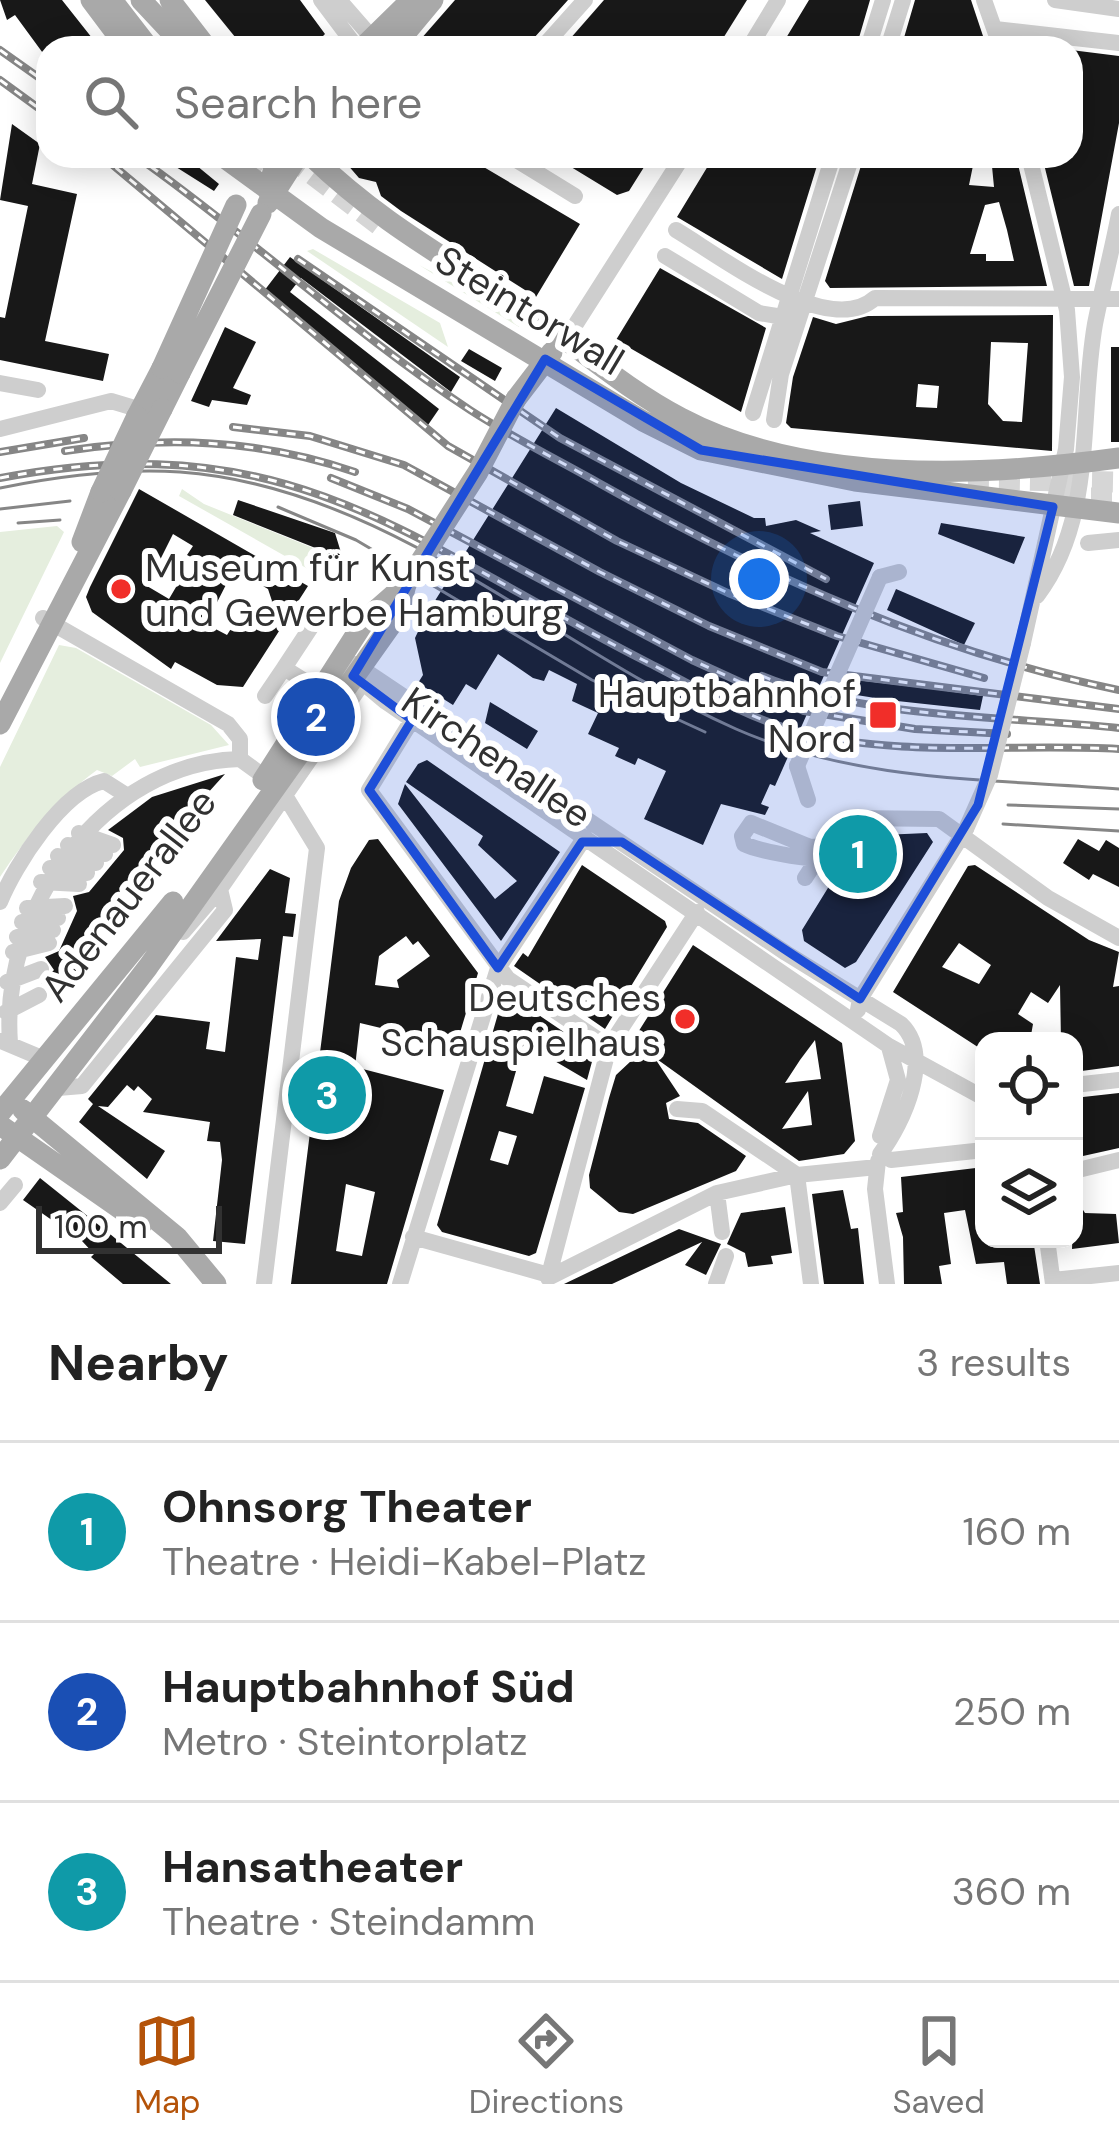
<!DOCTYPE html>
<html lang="en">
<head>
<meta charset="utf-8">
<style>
	:root { --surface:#fff; --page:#f2f2f2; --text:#222; --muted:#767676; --line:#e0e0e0; --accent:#b45309 }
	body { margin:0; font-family:"DM Sans",sans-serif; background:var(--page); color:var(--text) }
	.controls { position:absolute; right:36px; bottom:36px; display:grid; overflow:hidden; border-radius:24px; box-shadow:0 6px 30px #0003 }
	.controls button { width:108px; height:108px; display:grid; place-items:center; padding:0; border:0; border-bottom:3px solid var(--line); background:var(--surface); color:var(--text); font:60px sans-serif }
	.scale { position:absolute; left:36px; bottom:30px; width:186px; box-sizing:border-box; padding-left:12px; border:6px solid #313131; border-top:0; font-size:33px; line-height:42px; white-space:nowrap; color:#313131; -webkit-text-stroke:9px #fff; paint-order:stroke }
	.you { position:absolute; left:759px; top:579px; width:42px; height:42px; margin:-30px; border:9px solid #fff; border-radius:50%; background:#1a73e8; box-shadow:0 0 0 18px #1a73e833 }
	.badge { display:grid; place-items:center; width:78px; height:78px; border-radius:50%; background:var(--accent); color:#fff; font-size:39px; font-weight:700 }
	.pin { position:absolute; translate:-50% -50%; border:6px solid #fff; box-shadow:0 3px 12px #0006 }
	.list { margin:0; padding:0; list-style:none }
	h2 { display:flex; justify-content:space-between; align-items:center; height:156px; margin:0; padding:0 48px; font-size:51px }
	h2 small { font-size:39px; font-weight:400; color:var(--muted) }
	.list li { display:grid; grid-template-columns:78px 1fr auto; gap:36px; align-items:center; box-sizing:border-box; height:180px; padding:0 48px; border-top:3px solid var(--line) }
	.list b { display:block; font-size:45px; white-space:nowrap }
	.list p { margin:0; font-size:39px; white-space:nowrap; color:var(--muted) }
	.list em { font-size:39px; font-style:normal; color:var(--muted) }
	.icon { flex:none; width:66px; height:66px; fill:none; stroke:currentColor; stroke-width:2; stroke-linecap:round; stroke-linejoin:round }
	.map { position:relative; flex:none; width:1119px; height:1284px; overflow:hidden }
	.search { position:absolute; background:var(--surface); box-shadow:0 6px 30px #0003; left:36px; right:36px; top:36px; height:132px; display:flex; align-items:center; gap:30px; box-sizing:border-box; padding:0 42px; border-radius:36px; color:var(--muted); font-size:45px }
	.sheet { height:696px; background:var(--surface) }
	nav { display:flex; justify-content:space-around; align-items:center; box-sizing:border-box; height:168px; border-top:3px solid var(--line); background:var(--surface); font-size:33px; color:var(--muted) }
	nav a { display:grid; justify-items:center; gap:6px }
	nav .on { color:var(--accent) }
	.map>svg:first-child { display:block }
	.green { fill:#e5eede }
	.building { fill:#181818; fill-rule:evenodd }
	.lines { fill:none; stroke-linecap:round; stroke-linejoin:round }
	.major-tunnel { stroke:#d6d6d6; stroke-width:21; stroke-dasharray:21 10; stroke-linecap:butt }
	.minor { stroke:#cecece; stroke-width:16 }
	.major { stroke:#a9a9a9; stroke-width:21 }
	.tram { stroke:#868686; stroke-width:3 }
	.rail-casing { stroke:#868686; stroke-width:8 }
	.rail { stroke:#fff; stroke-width:3; stroke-dasharray:9; stroke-linecap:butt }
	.minor-bridge { stroke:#cecece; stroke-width:16 }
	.major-bridge { stroke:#a9a9a9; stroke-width:21 }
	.marked { fill:#1d4ed8; fill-opacity:0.2; stroke:#1d4ed8; stroke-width:9; stroke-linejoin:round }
	.poi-dot { fill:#f12e29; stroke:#fff; stroke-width:4.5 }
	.labels { text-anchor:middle; stroke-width:12; stroke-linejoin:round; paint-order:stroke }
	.street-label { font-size:39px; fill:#313131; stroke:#fff }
	.poi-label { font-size:39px; fill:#313131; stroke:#fff; text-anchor:end }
</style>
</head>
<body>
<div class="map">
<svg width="1119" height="1284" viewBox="0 0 1119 1284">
	<rect width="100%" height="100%" fill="#fff"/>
	<path class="green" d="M313 249 440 323 448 347 307 251Z
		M419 265 523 320 519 327Z
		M182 489 204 504 328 554 315 573 179 496Z
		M57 526 64 532 0 663V532Z
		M59 645 76 648 211 725 229 745 140 767 135 759 112 776 97 770C55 801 28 835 0 877V767Z"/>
	<path class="building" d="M0 0H62L96 43 89 48H48V60L15 15 7 20Z
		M205 0H300L325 34 319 40 327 48H244Z
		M455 0H568L525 48H413Z
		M604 0H747L717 48H562Z
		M809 0H870L856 48H780Z
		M915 0H971L987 48H901Z
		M1071 50 1119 56V123L1089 286H1074L1042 156H1071Z
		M12 124 40 144 32 184 77 194 45 341 109 354 103 381 0 360V317L5 318 28 206 0 200Z
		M185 156 219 184 214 191 176 167Z
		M340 156H465L580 224 536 297 401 211 381 196 376 182 359 178Z
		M553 156H651L629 191 617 195Z
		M714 156H820L782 279 677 217Z
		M864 156H975L969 185 994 187 991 156H1016L1047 286 830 288 825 281ZM999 202 1007 230 1014 261H986V254H970L985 205Z
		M290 257 460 377 451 392 301 278 290 292 439 409 428 425 264 291Z
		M660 268 766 328 741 412 616 340Z
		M1053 315 1052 451 791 428 786 423 793 377 813 317 836 324 868 316ZM991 342 1028 343 1022 422 1003 421 988 404ZM918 384 939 386 937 408 916 407Z
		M225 327 256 342 233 388 251 395 247 405 212 400 209 407 191 401Z
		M1111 347H1119V442H1111Z
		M469 349 502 368 495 381 461 361Z
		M556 408 681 483 754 518H765L766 526 796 520 821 531 810 533 874 563 775 786 770 784 761 804 769 807 765 815 721 804 703 845 644 819 666 771 638 758 635 765 615 756 619 748 588 734 598 713 572 701 577 684 549 670 544 681 533 678 498 654 476 690 466 684 453 705 418 683 423 675 415 638 426 615Z
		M139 489 308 586 243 687 217 685 175 662 171 669 92 612 86 597 90 587ZM173 534 193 546 187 555 193 558 169 599 147 586ZM234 569 268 589 272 601 258 622 239 616 227 635 206 624Z
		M238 500 335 533 343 559 233 515Z
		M860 501 863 526 831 530 828 505Z
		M941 523 1025 537 1014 564 938 534Z
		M896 589 975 623 964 645 887 610Z
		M856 680 932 689 983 696 980 710 888 700 850 694Z
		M490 702 538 731 527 749 485 723Z
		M427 760 560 852 501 941 398 804 405 784 495 899 517 881 478 845 483 836 406 782 418 764Z
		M225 774 178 826 186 832 177 847 79 970 66 984 59 977 50 990 41 983 54 970 45 957 59 951 77 911 73 896 89 892 124 850 123 838 108 830 152 797Z
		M927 833 933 842 856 962 845 968 804 941 802 930 860 836Z
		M378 839 478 973 456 1046 360 1023 355 1067 444 1090 387 1284H291L339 901 351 868 369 840ZM406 936 413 945 418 941 430 956 397 980 399 988 375 985 379 956ZM346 1184 375 1192 362 1256 336 1251Z
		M1078 839 1099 851 1106 840 1119 848V887L1093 874 1089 880 1063 863Z
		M582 865 665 921 667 927 605 1029 514 966 523 953 528 957Z
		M975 865 1089 940 1119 952 1113 987 1119 986V1066L1074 1072V1041H1061L1060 985 1048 1003 1031 992 1018 1014 1033 1024 1030 1041H984V1051L893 992 968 866ZM959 943 991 965 979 984 942 967Z
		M270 869 290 878 285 913 296 914 293 937 283 936 245 1244 213 1241 222 1160 220 1142 207 1141 210 1122 143 1112 152 1099 138 1086 134 1091 127 1085 108 1107 98 1106 165 1151 147 1179 79 1122 93 1104 88 1099 156 1015 210 1022 206 1049 225 1052 236 957 258 960 261 939 216 941Z
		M693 945 842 1043 855 1141 844 1154 799 1161 654 1057 680 1096 666 1103 669 1119 698 1123 746 1156 736 1171 633 1214 619 1212 590 1188 589 1175 609 1098 616 1075 631 1061 627 1059 634 1048 630 1045ZM815 1040 821 1079 785 1083 800 1060ZM808 1091 812 1125 782 1129Z
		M512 997 589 1049 593 1058 587 1080 524 1043 506 1106 533 1114 544 1076 585 1088 536 1253 529 1256 442 1232 437 1225 502 1000ZM499 1131 517 1136 508 1165 490 1160Z
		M1119 1093V1148L1074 1158V1098Z
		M984 1167V1239H1033L1040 1284H1007L1004 1262 976 1264 965 1210 944 1213 951 1264 939 1266 942 1284H904L903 1237 896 1213 903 1212 901 1177Z
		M40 1178 110 1234 171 1284H123L91 1257 94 1254 82 1241 23 1200Z
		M843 1190 851 1229 858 1228 864 1284H824L812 1194Z
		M1074 1196 1085 1213 1116 1214 1119 1243 1072 1249Z
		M785 1207 792 1253 771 1256 773 1264 748 1267 745 1253 727 1244 741 1213Z
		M679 1229 721 1244 706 1275 685 1265 702 1242 612 1284H564Z"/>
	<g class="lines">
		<path class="major-tunnel" d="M246 156 281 186
			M288 156 383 228
			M968 479 1119 482
			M1060 498H1119"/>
		<path class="minor" d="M321 0 357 48
			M339 0 381 48
			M984 0 1001 48
			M1055 0 1119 9
			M995 29 1119 43
			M542 48 585 0
			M749 48 778 0
			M868 48 883 0
			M888 48 903 0
			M510 156 575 196
			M676 230C720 256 829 340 875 298L1119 299
			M665 256 759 313 783 317 791 312
			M565 341 683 156
			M0 383 38 390
			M753 413 833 156
			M774 420 781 374 852 156
			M0 429 111 401 141 410
			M1088 543 1119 540
			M880 577 899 572
			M1037 596C1096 518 1079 415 1095 324 1102 288 1112 251 1119 214
			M43 618 228 724 240 739V759
			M311 627 284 668 319 690
			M1023 643 1066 449 1072 377 1067 310 1029 156
			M355 664 786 953 901 1024C934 1056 904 1122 880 1154
			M349 671 386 702 889 1046 984 1098
			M265 696 284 668
			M412 720 369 790 508 979 609 1047
			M240 759 281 789 317 848 264 1284
			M797 766 808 800
			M79 833 113 845
			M68 845 105 854
			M58 856 96 863
			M818 858C805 860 756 850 744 844L742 836 751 823 810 847 826 846
			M50 868 87 873
			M805 878 841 823 852 818 939 819 1048 898 1119 938
			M41 882 79 884
			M0 902C15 865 62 791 104 781L126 795
			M27 908 65 906
			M22 922 58 918
			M183 932 220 889 362 684
			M17 937 53 930
			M13 952 49 943
			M7 982 41 969
			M858 1010 860 999 966 829
			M6 1012 39 995
			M1 1041 44 1059
			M10 1043C0 907 104 762 240 759
			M1074 1085 1119 1080
			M58 1088 82 1086 225 910 220 889
			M677 1109 702 1111 797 1175 811 1284
			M880 1136 898 1080 889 1047
			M891 1160 984 1150
			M878 1161 875 1189 887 1284
			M1074 1171 1119 1160
			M717 1193 722 1232
			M0 1203 15 1185
			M413 1237 549 1275 609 1047 697 912
			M1047 1239 1053 1284
			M548 1278 717 1193 797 1175 877 1167
			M1053 1280 1119 1273
			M400 1284 498 968 585 837
			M716 1284 726 1256"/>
		<path class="major" d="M91 0 127 48
			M112 0 149 48
			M141 0 186 48
			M170 0 207 48
			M362 48 411 0
			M393 48 433 0
			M222 156 321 228 643 421 701 450 855 481 1119 513
			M311 156C385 227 450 259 532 315 582 350 627 390 681 418 808 485 982 477 1119 458
			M268 191 277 156
			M268 203 298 156
			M516 399 552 352
			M162 409 180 373
			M137 416 162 368
			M82 542 101 492
			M0 724 121 491
			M263 780 366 619 406 584
			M23 1110 177 1237 216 1284
			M0 1113 173 902
			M0 1125 142 1224
			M0 1159 148 967 399 614 406 584"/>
		<path class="tram" d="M0 488C59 476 120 468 180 472 388 487 552 647 736 729 856 782 991 779 1119 789
			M278 507 356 540 592 680 705 732
			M0 509 70 501
			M18 523 60 520
			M1008 805 1119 809
			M1003 824 1119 831"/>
		<g class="rail-casing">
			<path id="rail" d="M0 50 48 84
				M0 80 48 115
				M102 156 448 446 617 541 728 593 837 636 984 678
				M136 156C250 236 353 333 470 410 510 436 554 458 597 482 761 574 933 652 1119 690
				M298 259 560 438 826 579
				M233 427 310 436 404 465 600 572 709 626 822 672 1119 709
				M65 451C165 436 259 439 355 472
				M0 452 84 438
				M0 478C290 423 404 538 645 661 693 685 742 716 793 730 901 759 1009 743 1119 749
				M331 478 408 509 692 660 804 711 915 729 1007 734
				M762 676C866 719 1007 716 1119 728"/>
		</g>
		<use href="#rail" class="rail"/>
		<path class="minor-bridge" d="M797 766 880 577
			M966 829 990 775 1023 643"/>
		<path class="major-bridge" d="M162 368 236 205
			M180 373 261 214
			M121 491 162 409
			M101 492 137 416
			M406 584 478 472 516 399"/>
	</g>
	<path class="marked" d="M545 359 701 450 1053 507 978 805 860 999 622 842H582L498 968 369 790 412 720 353 676Z"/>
	<g class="poi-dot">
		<circle cx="121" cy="589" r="12"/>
		<rect x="868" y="700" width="30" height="30" rx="6"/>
		<circle cx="685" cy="1019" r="12"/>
	</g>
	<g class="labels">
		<g class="street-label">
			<text transform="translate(530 310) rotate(31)" y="14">Steintorwall</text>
			<text transform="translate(497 757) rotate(34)" y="14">Kirchenallee</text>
			<text transform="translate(128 895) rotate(-52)" y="14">Adenauerallee</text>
		</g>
		<g class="poi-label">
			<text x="145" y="581" text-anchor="start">Museum für Kunst<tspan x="145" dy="45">und Gewerbe Hamburg</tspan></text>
			<text x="856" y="707">Hauptbahnhof<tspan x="856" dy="45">Nord</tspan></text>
			<text x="661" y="1011">Deutsches<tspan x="661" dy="45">Schauspielhaus</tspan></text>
		</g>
	</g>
</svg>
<div class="controls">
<button><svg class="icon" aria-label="locate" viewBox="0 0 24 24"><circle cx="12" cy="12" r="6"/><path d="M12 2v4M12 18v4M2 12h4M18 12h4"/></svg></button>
<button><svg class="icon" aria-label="layers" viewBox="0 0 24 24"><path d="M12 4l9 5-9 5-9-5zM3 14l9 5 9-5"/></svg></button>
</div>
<div class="scale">100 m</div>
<div class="you"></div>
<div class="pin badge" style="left:858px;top:854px;background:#0f9aa8">1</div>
<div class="pin badge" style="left:316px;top:717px;background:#1a4fb4">2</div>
<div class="pin badge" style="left:327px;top:1095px;background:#0f9aa8">3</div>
<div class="search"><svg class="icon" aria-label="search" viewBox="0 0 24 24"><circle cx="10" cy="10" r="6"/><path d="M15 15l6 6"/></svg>Search here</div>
</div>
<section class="sheet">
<h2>Nearby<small>3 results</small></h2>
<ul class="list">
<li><span class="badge" style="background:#0f9aa8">1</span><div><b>Ohnsorg Theater</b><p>Theatre · Heidi-Kabel-Platz</p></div><em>160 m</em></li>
<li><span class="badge" style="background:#1a4fb4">2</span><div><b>Hauptbahnhof Süd</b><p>Metro · Steintorplatz</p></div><em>250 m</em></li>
<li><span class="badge" style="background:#0f9aa8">3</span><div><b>Hansatheater</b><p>Theatre · Steindamm</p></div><em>360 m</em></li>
</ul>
</section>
<nav>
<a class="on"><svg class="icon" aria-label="map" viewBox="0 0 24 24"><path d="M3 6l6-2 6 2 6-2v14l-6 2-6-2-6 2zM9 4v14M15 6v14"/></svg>Map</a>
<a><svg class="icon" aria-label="directions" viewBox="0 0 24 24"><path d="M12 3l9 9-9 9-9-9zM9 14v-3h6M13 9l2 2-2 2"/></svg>Directions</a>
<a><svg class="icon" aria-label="saved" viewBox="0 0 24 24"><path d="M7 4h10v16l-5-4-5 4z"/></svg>Saved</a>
</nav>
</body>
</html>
